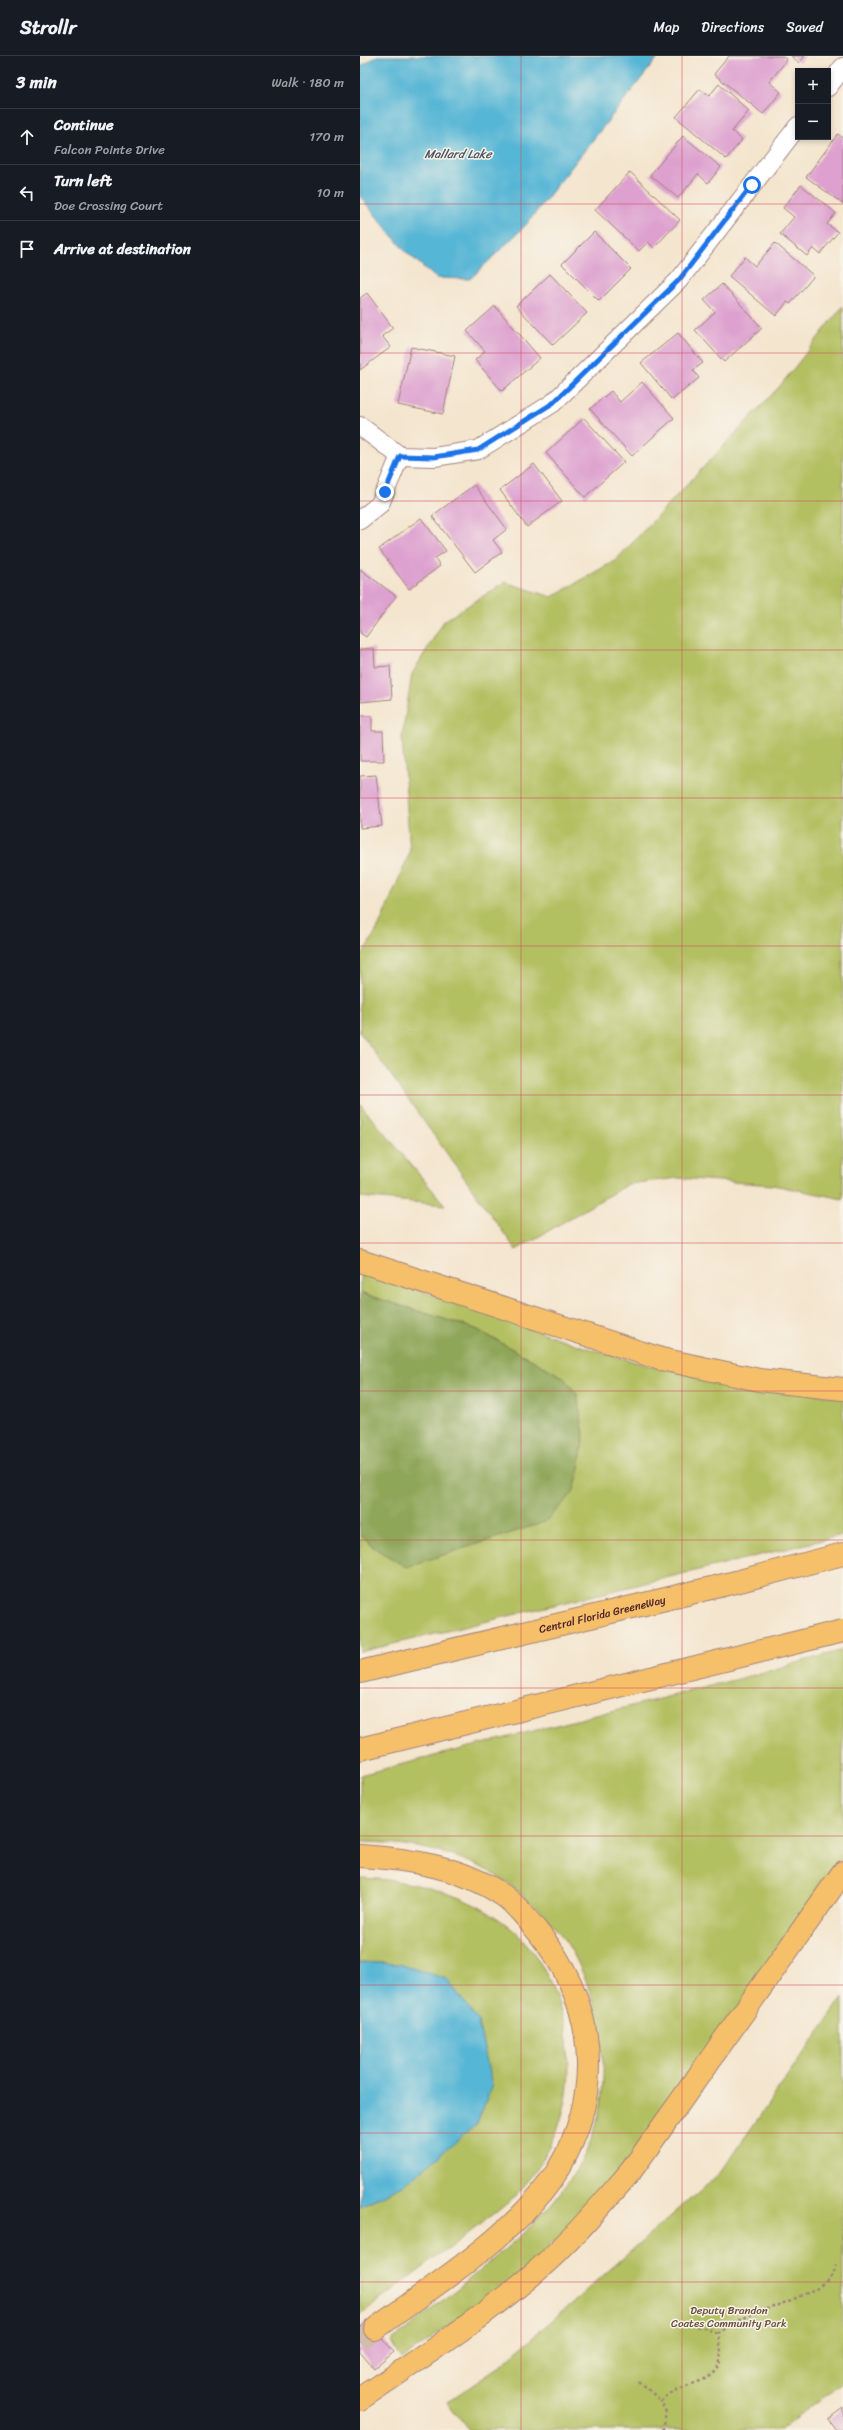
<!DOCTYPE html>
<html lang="en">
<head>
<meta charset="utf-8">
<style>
	:root { --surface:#171b24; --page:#242831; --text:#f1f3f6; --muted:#9ea1a6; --line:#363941 }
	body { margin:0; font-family:Sriracha,sans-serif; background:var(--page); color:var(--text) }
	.controls { position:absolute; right:12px; top:12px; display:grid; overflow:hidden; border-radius:0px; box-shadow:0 2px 6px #0003 }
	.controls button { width:36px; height:36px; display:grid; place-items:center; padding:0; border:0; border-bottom:1px solid var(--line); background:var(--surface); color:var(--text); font:20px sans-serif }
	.stop { position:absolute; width:12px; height:12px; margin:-9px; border:3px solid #1a73e8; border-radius:50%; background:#fff }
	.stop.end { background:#1a73e8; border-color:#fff; box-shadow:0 1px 4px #0008 }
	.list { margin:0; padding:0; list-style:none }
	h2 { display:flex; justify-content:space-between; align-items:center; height:52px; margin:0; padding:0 16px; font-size:17px }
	h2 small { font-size:13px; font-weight:400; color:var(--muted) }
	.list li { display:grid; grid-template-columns:26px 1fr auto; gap:12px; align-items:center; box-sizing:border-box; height:56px; padding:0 16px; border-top:1px solid var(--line) }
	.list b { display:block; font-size:15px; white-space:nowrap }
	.list p { margin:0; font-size:13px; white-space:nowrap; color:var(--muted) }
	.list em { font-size:13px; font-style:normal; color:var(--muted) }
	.icon { flex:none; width:22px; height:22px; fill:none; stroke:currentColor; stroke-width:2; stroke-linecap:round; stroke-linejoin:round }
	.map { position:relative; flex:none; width:483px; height:2374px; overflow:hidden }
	header { display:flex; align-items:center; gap:24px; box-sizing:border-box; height:56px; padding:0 20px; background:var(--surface); border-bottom:1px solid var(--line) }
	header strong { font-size:19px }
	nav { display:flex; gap:22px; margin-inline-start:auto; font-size:14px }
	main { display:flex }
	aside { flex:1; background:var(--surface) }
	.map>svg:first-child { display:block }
	.green { fill:#b3c062; stroke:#7e7046 }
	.forest { fill:#8ea658; stroke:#6c6242 }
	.water { fill:#56b6d5; stroke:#506a80 }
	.building { fill:#dda0cf }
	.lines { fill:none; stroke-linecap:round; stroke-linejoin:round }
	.highway-tunnel { stroke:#d2bdad; stroke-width:22; stroke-dasharray:22 11; stroke-linecap:butt }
	.minor-casing { stroke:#9f827c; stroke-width:20 }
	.highway-casing { stroke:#9f827c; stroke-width:24 }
	.path { stroke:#9f827c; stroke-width:2.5; stroke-dasharray:3 3; stroke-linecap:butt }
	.minor { stroke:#fff; stroke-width:18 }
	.highway { stroke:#f6c06b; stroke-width:22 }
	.route { stroke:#1a73e8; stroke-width:5 }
	.grid { fill:none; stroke:#d1495b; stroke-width:1; stroke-opacity:0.55 }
	.labels { text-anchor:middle; stroke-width:3; stroke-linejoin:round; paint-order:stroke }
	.street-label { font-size:11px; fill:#4a1f2b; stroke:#f7f3e8 }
	.park-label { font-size:11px; fill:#6a4f3c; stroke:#f7f3e8 }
	.water-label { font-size:12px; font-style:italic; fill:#4e5466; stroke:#f7f3e8 }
</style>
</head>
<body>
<header>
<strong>Strollr</strong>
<nav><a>Map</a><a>Directions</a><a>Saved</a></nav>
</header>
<main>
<aside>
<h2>3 min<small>Walk · 180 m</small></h2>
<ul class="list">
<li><svg class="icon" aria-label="ahead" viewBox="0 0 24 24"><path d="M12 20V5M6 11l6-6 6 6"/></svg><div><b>Continue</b><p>Falcon Pointe Drive</p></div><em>170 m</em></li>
<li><svg class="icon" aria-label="left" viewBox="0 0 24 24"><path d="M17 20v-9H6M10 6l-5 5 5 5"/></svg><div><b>Turn left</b><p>Doe Crossing Court</p></div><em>10 m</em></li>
<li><svg class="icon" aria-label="arrive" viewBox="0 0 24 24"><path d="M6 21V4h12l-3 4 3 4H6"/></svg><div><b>Arrive at destination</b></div></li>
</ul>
</aside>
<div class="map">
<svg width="483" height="2374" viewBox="0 0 483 2374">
	<rect width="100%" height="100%" fill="#f7f3e8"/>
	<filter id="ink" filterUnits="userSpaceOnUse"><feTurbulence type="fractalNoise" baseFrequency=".025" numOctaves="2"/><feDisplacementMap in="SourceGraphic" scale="8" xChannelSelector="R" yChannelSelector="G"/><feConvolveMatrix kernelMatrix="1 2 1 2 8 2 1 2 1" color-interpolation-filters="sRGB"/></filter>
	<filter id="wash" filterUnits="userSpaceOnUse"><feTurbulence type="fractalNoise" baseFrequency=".012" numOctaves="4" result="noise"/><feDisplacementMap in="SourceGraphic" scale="16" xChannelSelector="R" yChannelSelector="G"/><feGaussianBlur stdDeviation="0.9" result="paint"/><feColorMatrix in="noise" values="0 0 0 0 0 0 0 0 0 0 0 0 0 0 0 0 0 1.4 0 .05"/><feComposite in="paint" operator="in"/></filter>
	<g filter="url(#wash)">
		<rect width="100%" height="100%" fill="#f4e5ce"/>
		<path class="green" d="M483 250V1143L413 1129 318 1122 268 1128 156 1194 0 976V902L19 870 50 796 42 681 52 618 84 565 145 526 192 541 256 504 420 330Z
			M0 1048 85 1149 0 1141Z
			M0 1214 227 1292 297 1312 483 1342V1479L0 1596V1479L16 1493 203 1321 116 1273 0 1237Z
			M483 1594V1802L331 2019 241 2140 162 2217 42 2303 31 2286C59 2264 86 2241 114 2219 154 2186 191 2156 218 2111 256 2047 248 1963 214 1899 199 1871 172 1845 147 1827 107 1797 49 1786 0 1786V1719L397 1618Z
			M0 1822C53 1824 111 1838 153 1874 199 1914 220 1999 203 2056 196 2082 182 2109 165 2129 149 2149 125 2164 105 2180 70 2206 35 2233 0 2259V2150L43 2130 39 1908 0 1906Z
			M483 1941V2326L420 2374H109L87 2346 139 2311 360 2117Z"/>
		<path class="forest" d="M0 1237 116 1273 203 1321 217 1338 224 1378 218 1420 213 1437 185 1466 46 1511 16 1493 0 1479Z"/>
		<path class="water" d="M17 0H299L165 170 110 223 76 222 44 194 0 140V11Z
			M0 1906 39 1908 87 1923 118 1965 132 2029 117 2068 43 2130 0 2150Z"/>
		<g id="blocks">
			<path class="building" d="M369 0H422L427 4 409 26 421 36 403 58 354 18Z
				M431 0H445L439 7Z
				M359 28 389 55 372 75 382 84 366 103 316 61 340 33 349 40Z
				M478 78 483 82V148L446 121Z
				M323 80 361 111 348 127 338 118 318 142 290 119Z
				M270 116 320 164 294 192 288 186 279 195 235 154Z
				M441 129 476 157 467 168 478 176 460 198 453 192 447 200 420 178 434 161 423 152Z
				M234 176 271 213 239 245 202 208Z
				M415 187 454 220 430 248 427 246 416 260 369 220 385 201 395 210Z
				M190 218 227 257 193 289 156 250Z
				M362 228 402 272 364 306 335 274 355 256 344 244Z
				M7 237 33 272 22 280 31 291 0 314V242Z
				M135 250 180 302 142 335 115 304 125 295 107 275Z
				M318 277 343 307 333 314 339 322 312 344 281 307Z
				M51 291 95 300 83 358 38 349Z
				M282 326 314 362 272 400 230 353 251 335 260 346Z
				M224 362 264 406 225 441 186 397Z
				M174 408 202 445 167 471 140 434Z
				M114 429 147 473 133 484 142 496 115 516 72 460Z
				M61 462 86 495 75 502 80 510 49 533 19 493Z
				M0 513 36 540 6 581 0 577Z
				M14 592 15 611 30 610 32 643 0 646V593Z
				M0 660H12V675H23L24 705H0Z
				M16 719 22 770 0 772V720Z
				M7 2264 34 2296 14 2313 0 2296V2270Z
				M483 2352V2374H476L468 2363Z"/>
		</g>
	</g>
	<g filter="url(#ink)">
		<use href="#blocks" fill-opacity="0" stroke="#9f827c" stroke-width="1"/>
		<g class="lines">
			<path class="highway-tunnel" d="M0 2285 15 2273"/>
			<g class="minor-casing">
				<path id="minor" d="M468 31 483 11
					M0 370 40 400 74 401 118 394 193 347 319 224 438 70
					M0 464 20 448 40 400"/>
			</g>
			<g class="highway-casing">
				<g id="highway">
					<path d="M0 1205 301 1303 399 1324 483 1333"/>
					<path id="s1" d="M0 1616 364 1529 483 1498"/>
					<path d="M0 1693 483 1575"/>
					<path d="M0 1800C49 1803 103 1811 144 1840 157 1849 168 1864 178 1876 235 1945 245 2033 199 2112 161 2176 75 2228 15 2273"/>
					<path d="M0 2343C61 2302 124 2261 180 2212 213 2183 242 2148 271 2115L483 1816"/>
				</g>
			</g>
			<path class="path" d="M337 2270 358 2277
				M279 2325 301 2345
				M303 2374 306 2356 301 2345C330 2317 372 2336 358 2277 367 2272 376 2266 385 2261 404 2253 480 2233 476 2206"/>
			<use href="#minor" class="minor"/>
			<use href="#highway" class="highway"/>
		</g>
	</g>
	<g class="lines" filter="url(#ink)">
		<path class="route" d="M25 436 40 400 74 401 118 394 193 347 319 224 392 129"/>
	</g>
	<path class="grid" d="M161 0V2374M322 0V2374M0 148H483M0 297H483M0 445H483M0 594H483M0 742H483M0 890H483M0 1039H483M0 1187H483M0 1335H483M0 1484H483M0 1632H483M0 1780H483M0 1929H483M0 2077H483M0 2226H483"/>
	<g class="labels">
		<g class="street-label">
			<text dy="4" stroke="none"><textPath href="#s1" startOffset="249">Central Florida GreeneWay</textPath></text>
		</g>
		<g class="park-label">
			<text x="369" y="2258">Deputy Brandon<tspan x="369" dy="13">Coates Community Park</tspan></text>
		</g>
		<g class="water-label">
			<text x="98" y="102">Mallard Lake</text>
		</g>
	</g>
</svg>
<div class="controls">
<button>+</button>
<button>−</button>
</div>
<div class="stop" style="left:392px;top:129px"></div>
<div class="stop end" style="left:25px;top:436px"></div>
</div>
</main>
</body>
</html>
